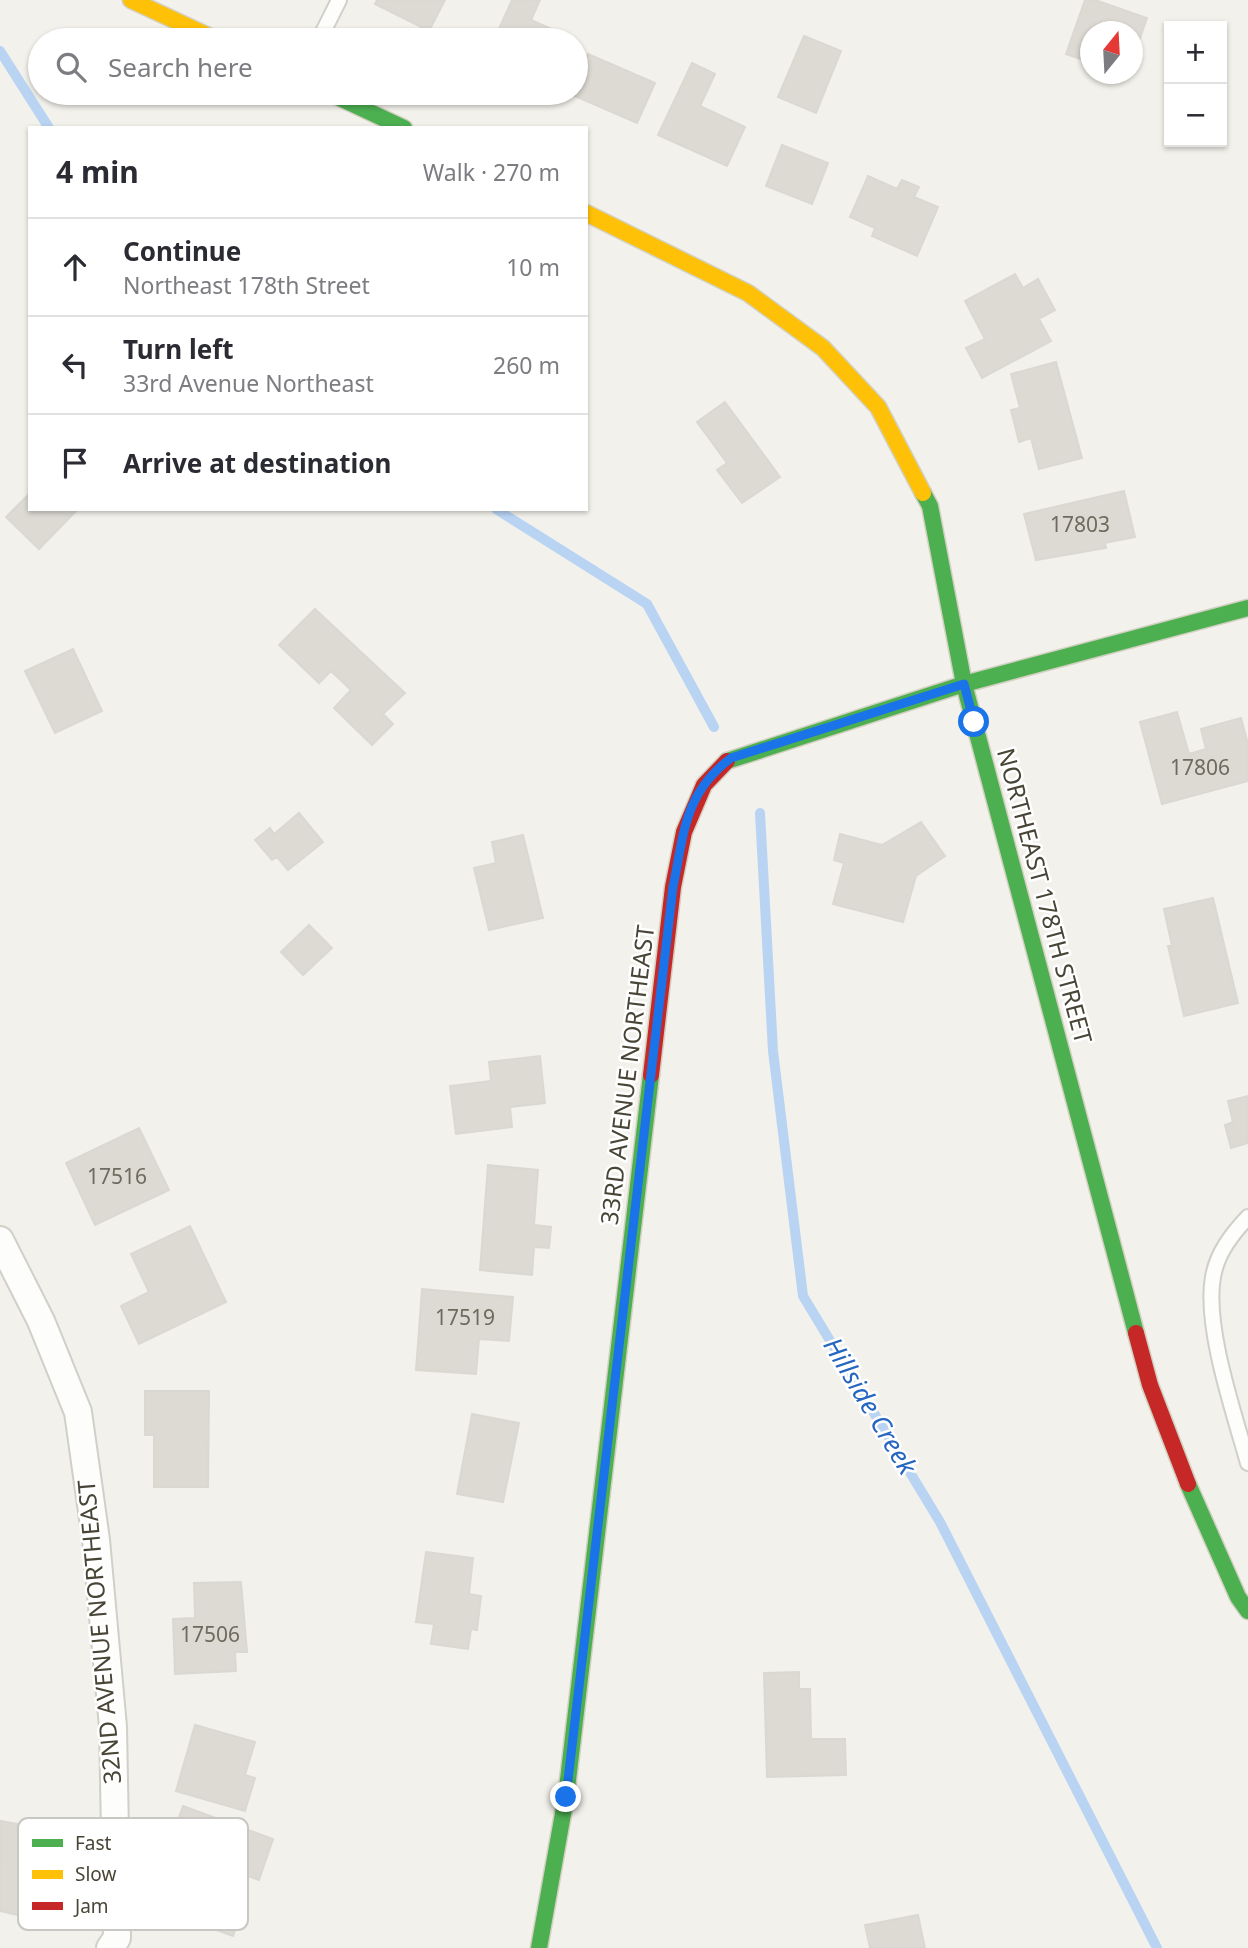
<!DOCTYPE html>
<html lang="en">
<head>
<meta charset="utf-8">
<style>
	:root { --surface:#fff; --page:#f7f7f7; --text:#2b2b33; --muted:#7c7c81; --line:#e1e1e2 }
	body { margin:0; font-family:"Noto Sans",sans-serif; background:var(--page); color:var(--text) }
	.controls { position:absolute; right:21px; top:21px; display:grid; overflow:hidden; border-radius:0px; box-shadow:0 2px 5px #0004 }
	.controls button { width:63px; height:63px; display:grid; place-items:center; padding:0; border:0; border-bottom:2px solid var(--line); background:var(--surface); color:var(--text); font:35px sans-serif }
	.compass { position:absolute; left:1080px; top:21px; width:63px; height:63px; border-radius:50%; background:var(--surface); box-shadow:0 2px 5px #0004; rotate:18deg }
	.stop { position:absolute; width:21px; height:21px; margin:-16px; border:5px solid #1a73e8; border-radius:50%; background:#fff }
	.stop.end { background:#1a73e8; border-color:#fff; box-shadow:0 2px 7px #0008 }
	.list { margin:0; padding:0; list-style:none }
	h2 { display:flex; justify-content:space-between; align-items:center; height:91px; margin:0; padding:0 28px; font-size:30px }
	h2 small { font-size:23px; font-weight:400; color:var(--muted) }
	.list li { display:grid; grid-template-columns:46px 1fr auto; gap:21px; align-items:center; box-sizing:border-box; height:98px; padding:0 28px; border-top:2px solid var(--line) }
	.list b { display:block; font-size:26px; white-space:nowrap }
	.list p { margin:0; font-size:23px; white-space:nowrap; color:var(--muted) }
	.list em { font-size:23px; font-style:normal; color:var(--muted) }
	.icon { flex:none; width:38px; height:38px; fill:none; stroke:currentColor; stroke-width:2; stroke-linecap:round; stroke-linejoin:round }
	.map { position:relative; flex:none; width:1248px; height:1948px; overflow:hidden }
	.search { position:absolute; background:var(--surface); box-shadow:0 2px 5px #0004; left:28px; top:28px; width:560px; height:77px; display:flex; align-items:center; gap:18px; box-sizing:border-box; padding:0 24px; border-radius:38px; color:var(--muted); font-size:26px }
	.panel { position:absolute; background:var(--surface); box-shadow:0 2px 5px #0004; left:28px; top:126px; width:560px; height:385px; border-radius:0px }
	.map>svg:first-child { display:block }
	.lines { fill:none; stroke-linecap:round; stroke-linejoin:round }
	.stream { stroke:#b9d3f3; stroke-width:10 }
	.building { fill:#dcdad3; stroke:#dad8d1; stroke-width:2 }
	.lane-casing { stroke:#d0cfc8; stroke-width:18 }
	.street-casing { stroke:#d0cfc8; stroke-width:30 }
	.fast-casing { stroke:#d2d0c1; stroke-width:19 }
	.slow-casing { stroke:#d2d0c1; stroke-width:19 }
	.jam-casing { stroke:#d2d0c1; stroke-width:19 }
	.lane { stroke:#fdfdfc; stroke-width:14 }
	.street { stroke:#fdfdfc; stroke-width:26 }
	.fast { stroke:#4caf50; stroke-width:16 }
	.slow { stroke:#ffc107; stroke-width:16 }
	.jam { stroke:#c62828; stroke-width:16 }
	.route { stroke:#1a73e8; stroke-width:9 }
	.labels { text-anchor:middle; stroke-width:5; stroke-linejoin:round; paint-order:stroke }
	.number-label { font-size:21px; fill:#6e6b5e }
	.street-label { font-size:24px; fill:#494536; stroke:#fff }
	.water-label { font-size:26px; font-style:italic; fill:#2566c0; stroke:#fff }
	.key { fill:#fff; stroke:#c8c7c3; stroke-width:2 }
	.key-label { font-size:19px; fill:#494536 }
</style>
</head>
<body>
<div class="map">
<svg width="1248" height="1948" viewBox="0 0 1248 1948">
	<rect width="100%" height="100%" fill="#f2f1eb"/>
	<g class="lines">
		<path class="stream" d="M0 51 49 128
			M496 509 647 604 714 727
			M760 813 773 1051 803 1296 940 1522 1157 1948"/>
	</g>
	<path class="building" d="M377 0H445L429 31 375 4Z
		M512 0H540L531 20 576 40V41L494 40Z
		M1085 0H1095L1147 18 1132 61V32H1090V62L1066 54Z
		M804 36 841 51 816 113 778 97Z
		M588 54 655 83 637 123 570 94 576 93V82Z
		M692 63 715 74 700 106 745 127 727 166 658 135Z
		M782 145 828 163 812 204 766 186Z
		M868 176 897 189 902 180 919 187 914 197 938 207 917 256 872 236 875 228 850 217Z
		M1015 274 1023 288 1038 279 1055 310 1039 319 1051 341 982 378 966 348 985 339 965 301Z
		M1056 362 1082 458 1039 469 1031 438 1019 442 1011 410 1020 408 1011 374Z
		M725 402 780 477 742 503 717 470 727 463 697 422Z
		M1124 491 1135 537 1105 543 1106 548 1036 560 1024 514Z
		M30 493V509H78L39 549 6 517Z
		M315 609 405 693 383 714 393 724 372 745 334 708 351 690 331 671 319 683 279 645Z
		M73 649 102 711 55 733 25 671Z
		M1177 712 1189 754 1206 749 1201 729 1241 718 1248 744V781L1162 804 1140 722Z
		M299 813 323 842 288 870 277 857 272 860 255 840 270 828 274 834Z
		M921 822 945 856 916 876 903 922 833 904 844 863 834 860 840 834 882 845Z
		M523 835 543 918 489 930 474 868 496 863 492 842Z
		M1213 898 1238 1003 1184 1016 1168 946H1172L1164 909Z
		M309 925 332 948 303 975 281 952Z
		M540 1056 545 1103 510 1107 512 1127 456 1134 450 1086 491 1081 489 1062Z
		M1248 1096V1143L1231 1148 1225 1125 1233 1122 1228 1101Z
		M139 1128 169 1190 95 1225 66 1163Z
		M488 1165 538 1170 534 1225 551 1227 549 1248 534 1247 532 1275 480 1270Z
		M190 1226 226 1302 139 1344 121 1306 149 1292 131 1254Z
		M422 1289 513 1297 509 1341 479 1339 476 1374 416 1370Z
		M145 1391H209L208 1487H154V1435H145Z
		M472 1414 519 1423 503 1502 457 1494Z
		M426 1552 473 1558 469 1594 481 1596 477 1630 471 1629 468 1649 431 1644 434 1624 416 1622Z
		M241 1582 247 1652H235L236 1671 175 1674 173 1619 195 1618 194 1583Z
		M799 1672V1689H810L811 1739H845L846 1775 767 1777 764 1673Z
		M195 1725 255 1742 245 1775 255 1778 245 1811 176 1791Z
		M183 1806 273 1839 259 1880 248 1876 239 1900 245 1902 233 1936 177 1916 188 1884 202 1889 210 1865 167 1850Z
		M1 1821 39 1828 22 1916 0 1911Z
		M918 1915 925 1948H870L865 1925Z"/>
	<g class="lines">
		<g class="lane-casing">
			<path id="lane" d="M319 40 339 0
				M1248 1217C1232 1234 1217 1253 1213 1277 1204 1326 1234 1413 1248 1463"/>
		</g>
		<g class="street-casing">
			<path id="street" d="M0 1240 41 1321 78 1412 96 1540 113 1727 117 1938 110 1948"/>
		</g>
		<g class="fast-casing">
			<path id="fast" d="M329 93 404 128
				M923 493 930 506 964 684 1136 1333
				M727 761 964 684 1248 608
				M1188 1484 1238 1597 1248 1611
				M539 1948 566 1797 651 1075"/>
		</g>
		<g class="slow-casing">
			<path id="slow" d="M131 0 217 40
				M586 213 748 293 823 348 878 407 923 493"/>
		</g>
		<g class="jam-casing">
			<path id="jam" d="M651 1075 673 887 684 832 704 785 727 761
				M1136 1333 1150 1385 1188 1484"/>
		</g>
		<use href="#lane" class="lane"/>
		<use href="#street" class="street"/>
		<use href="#fast" class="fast"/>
		<use href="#slow" class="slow"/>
		<use href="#jam" class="jam"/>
	</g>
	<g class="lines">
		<path class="route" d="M566 1797 673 887C684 834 684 793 731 758L964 684 974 722"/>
	</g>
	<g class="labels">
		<g class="number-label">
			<text x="1080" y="532">17803</text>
			<text x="1200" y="775">17806</text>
			<text x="117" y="1184">17516</text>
			<text x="465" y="1325">17519</text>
			<text x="210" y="1642">17506</text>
		</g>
		<g class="street-label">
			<text transform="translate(1044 896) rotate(75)" y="8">NORTHEAST 178TH STREET</text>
			<text transform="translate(628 1075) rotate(-83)" y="8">33RD AVENUE NORTHEAST</text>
			<text transform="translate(100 1632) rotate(-95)" y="8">32ND AVENUE NORTHEAST</text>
		</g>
		<g class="water-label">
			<text transform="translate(870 1406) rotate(59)" y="9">Hillside Creek</text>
		</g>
	</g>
	<rect x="18" y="1818" width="230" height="112" rx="10" class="key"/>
	<rect x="32" y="1839" width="31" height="8" fill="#4caf50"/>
	<rect x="32" y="1870" width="31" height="9" fill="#ffc107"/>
	<rect x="32" y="1902" width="31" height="8" fill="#c62828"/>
	<g class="key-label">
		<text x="75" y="1850">Fast</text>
		<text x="75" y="1881">Slow</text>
		<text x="75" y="1913">Jam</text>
	</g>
</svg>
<div class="controls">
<button>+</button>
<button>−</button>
</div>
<svg class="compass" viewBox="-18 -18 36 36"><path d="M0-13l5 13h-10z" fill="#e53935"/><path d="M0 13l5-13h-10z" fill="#7c7c81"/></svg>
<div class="stop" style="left:974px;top:722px"></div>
<div class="stop end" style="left:566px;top:1797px"></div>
<div class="search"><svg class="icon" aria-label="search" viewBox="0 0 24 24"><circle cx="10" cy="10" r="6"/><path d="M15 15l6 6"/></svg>Search here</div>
<section class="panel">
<h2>4 min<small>Walk · 270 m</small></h2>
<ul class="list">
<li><svg class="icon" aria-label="ahead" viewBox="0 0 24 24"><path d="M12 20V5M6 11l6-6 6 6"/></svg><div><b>Continue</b><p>Northeast 178th Street</p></div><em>10 m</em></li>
<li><svg class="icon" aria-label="left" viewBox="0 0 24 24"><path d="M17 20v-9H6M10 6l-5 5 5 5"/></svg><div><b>Turn left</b><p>33rd Avenue Northeast</p></div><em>260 m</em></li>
<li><svg class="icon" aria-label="arrive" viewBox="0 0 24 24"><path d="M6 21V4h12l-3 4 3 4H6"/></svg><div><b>Arrive at destination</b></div></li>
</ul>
</section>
</div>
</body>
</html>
